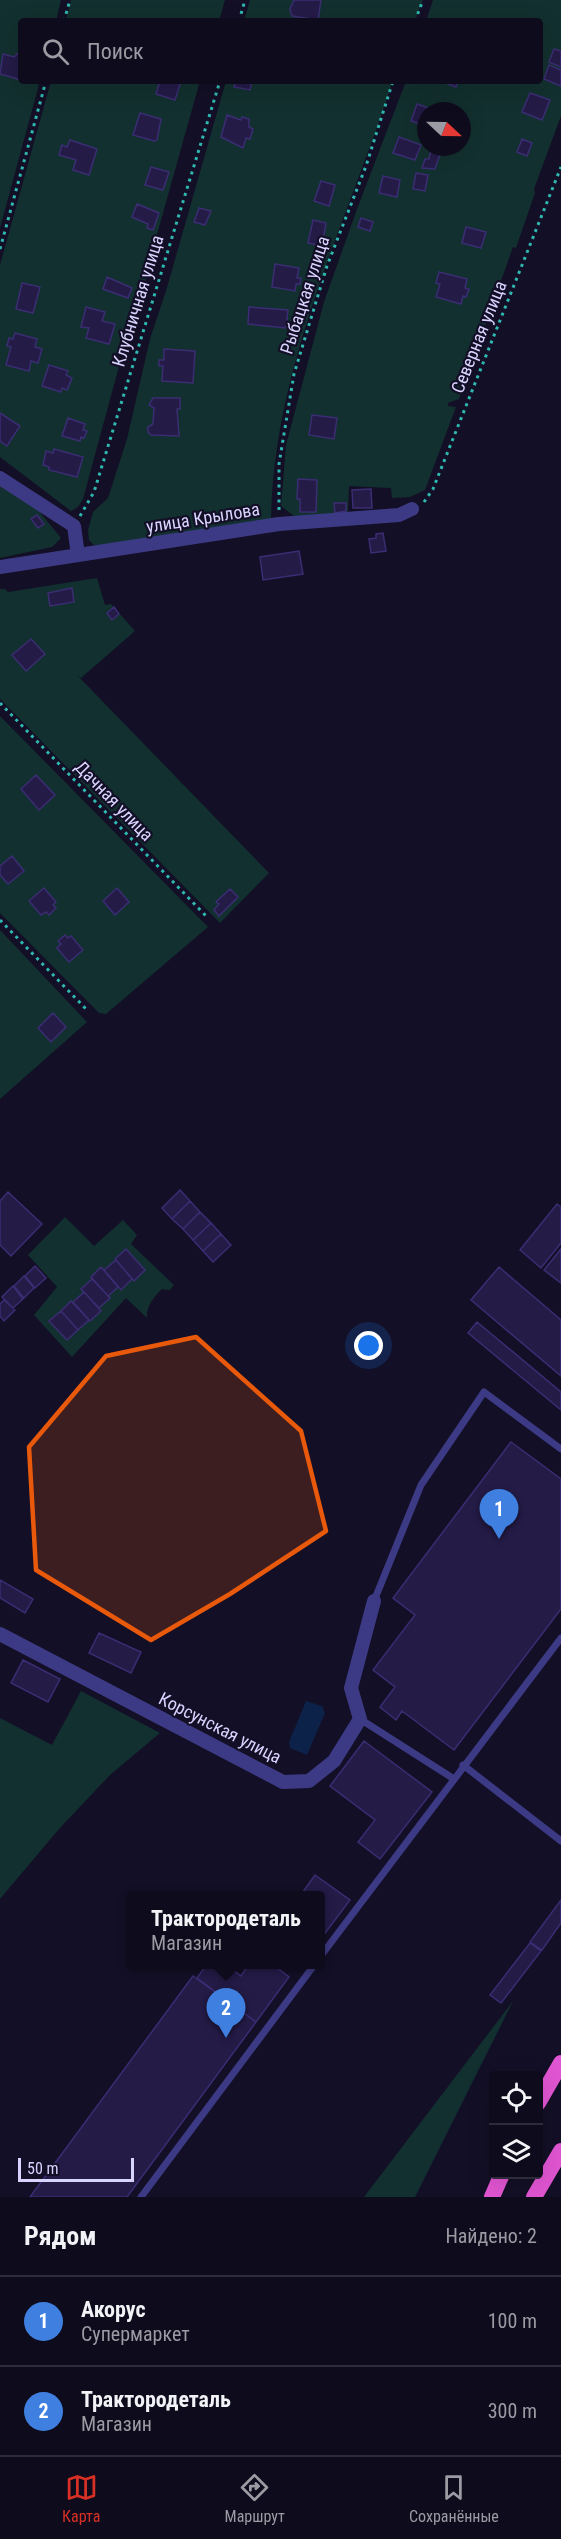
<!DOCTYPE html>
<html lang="ru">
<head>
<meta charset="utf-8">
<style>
	:root { --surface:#0e0b1c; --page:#1c1929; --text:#f1f3f6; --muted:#9b9ba3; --line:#2e2b3b; --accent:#d93025 }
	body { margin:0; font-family:"Roboto Condensed",sans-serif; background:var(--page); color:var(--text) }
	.controls { position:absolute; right:18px; bottom:18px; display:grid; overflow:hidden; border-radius:6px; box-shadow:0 6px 24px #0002 }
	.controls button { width:54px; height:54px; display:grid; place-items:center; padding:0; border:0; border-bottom:2px solid var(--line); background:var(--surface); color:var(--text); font:30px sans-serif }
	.compass { position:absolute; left:417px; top:102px; width:54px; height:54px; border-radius:50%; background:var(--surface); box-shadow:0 6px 24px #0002; rotate:112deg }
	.scale { position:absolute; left:18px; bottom:15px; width:116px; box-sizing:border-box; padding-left:6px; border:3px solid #d9d4ff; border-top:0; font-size:16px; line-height:21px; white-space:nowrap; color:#d9d4ff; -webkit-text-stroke:4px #130f26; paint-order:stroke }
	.you { position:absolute; left:369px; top:1346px; width:21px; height:21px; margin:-15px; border:4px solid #fff; border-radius:50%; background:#1a73e8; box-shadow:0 0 0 9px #1a73e833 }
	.badge { display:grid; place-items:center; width:39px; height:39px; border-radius:50%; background:var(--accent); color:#fff; font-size:20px; font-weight:700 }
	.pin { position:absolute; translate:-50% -50px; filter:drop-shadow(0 2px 3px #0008) }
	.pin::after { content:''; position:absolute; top:32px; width:21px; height:18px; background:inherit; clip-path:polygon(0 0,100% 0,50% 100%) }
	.popup { position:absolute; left:127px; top:1891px; width:198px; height:78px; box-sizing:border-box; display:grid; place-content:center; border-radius:6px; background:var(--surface); filter:drop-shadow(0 2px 4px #0005); font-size:20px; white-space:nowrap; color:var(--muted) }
	.popup b { font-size:22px; color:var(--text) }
	.popup::after { content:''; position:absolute; left:50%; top:100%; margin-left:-12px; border:12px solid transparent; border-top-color:var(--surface) }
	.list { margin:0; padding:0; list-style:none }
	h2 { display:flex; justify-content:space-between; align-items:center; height:78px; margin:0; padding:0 24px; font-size:26px }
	h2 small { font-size:20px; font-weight:400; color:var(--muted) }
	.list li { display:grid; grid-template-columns:39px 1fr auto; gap:18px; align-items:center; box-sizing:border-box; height:90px; padding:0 24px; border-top:2px solid var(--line) }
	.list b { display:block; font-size:22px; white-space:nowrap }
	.list p { margin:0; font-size:20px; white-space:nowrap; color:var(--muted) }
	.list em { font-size:20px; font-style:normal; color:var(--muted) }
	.icon { flex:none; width:33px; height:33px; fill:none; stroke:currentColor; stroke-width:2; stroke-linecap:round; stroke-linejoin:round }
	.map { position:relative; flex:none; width:561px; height:2197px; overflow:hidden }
	.search { position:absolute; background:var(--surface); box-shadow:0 6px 24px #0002; left:18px; right:18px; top:18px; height:66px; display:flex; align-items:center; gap:15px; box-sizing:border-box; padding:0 21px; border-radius:6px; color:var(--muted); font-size:22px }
	.sheet { height:258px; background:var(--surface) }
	nav { display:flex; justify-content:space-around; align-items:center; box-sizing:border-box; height:84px; border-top:2px solid var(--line); background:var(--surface); font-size:16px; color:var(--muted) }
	nav a { display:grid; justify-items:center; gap:3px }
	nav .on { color:var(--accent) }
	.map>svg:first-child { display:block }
	.green { fill:#12302f; fill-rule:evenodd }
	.water { fill:#0c2248 }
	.building { fill:#241b47; stroke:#3b2d73; stroke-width:1.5 }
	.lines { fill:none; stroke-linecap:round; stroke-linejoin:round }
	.path { stroke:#2fb8b0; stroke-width:3; stroke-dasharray:3 4.5; stroke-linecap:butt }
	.service { stroke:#3d3a85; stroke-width:7 }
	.minor { stroke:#3d3a85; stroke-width:14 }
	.trunk { stroke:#e055d1; stroke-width:16 }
	.marked { fill:#e8590c; fill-opacity:0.2; stroke:#e8590c; stroke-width:4.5; stroke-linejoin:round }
	.labels { text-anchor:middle; stroke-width:4.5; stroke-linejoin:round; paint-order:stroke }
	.street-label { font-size:18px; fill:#d9d4ff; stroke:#130f26 }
</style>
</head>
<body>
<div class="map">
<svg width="561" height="2197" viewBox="0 0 561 2197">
	<rect width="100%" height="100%" fill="#130f26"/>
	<path class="green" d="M0 0H61L56 21H21V81H40L0 228Z
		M71 0H225L219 21H66Z
		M250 0H423L415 21H244Z
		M433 0H561V116L534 189 535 193 516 248 513 247 459 399 448 403V406L456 407 425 490 410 497 392 498 391 488 349 486 348 514 295 517 281 506 286 445 324 302 357 209 406 81H540V21H426ZM426 111H462V147H426Z
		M51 81H200L149 263 140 307 134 306 119 357 121 359 83 499 78 507 71 511 0 457V265Z
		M226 81H393C345 227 272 369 271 525L96 547 89 540 88 530 93 512 108 498 127 439 150 339 166 291Z
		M0 486 39 511 61 538 52 547 0 558Z
		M97 578 105 605 111 604 135 631 81 678 77 675 269 873 220 923 0 699V589H5L8 592Z
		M0 716 208 927 106 1014 99 1013 0 913Z
		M0 930 87 1022 0 1099Z
		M65 1217 94 1246 123 1220 137 1235 131 1244 174 1285 170 1290 162 1289C154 1297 146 1306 147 1318L126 1298 72 1357 34 1315 57 1287 28 1255Z
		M81 1691 160 1733 110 1775 59 1829 0 1899V1718L52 1745Z
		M513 2001 415 2197H364Z"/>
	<path class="water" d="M306 1701 322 1706 325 1713 307 1755 290 1748 289 1742Z"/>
	<path class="building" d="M294 0H321L318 20 292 16 290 9Z
		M554 49 561 51V67L549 62Z
		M18 53H21V80L0 74 3 54 14 57Z
		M549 65 561 70V86L544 79Z
		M160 81H181L175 100 156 94Z
		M236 81H252L250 90 234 87Z
		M440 81H458L456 87Z
		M530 93 550 100 542 120 522 112Z
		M417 104 437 111H426V126L411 121Z
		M140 113 161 119 157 140 154 141 133 135Z
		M227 115 241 120 242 117 249 119V127L253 129 250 139 246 138 243 148 221 137Z
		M399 137 421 145 415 160 393 153Z
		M522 139 532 143 527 156 517 152Z
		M70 140 97 149 89 175 73 170 76 160 59 155 62 145 67 147Z
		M431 150 440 154 435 169 422 168 425 159H429Z
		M151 167 169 172 163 190 145 185Z
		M416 173 428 175 425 191 413 189Z
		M383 176 400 180 397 197 379 193Z
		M321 181 335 185 329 206 314 201Z
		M137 204 159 213 153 230 147 228 148 224 132 217Z
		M199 208 211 211 205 225 194 222Z
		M361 218 373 222 370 231 358 227Z
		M313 220 326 223 322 246 308 243Z
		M466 227 486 232 481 248 462 243Z
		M275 264 299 268 297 278H301L300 284H296L295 291 272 287Z
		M439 272 467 279 465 288 469 289 466 297 463 296 461 304 436 297 440 284 436 283Z
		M107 277 132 288 128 298 103 289Z
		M22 283 40 287 33 313 16 309Z
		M86 307 105 312 102 321 115 324 109 344 86 338 89 328 81 327Z
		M249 307 288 310 286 328 248 324Z
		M15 333 37 339 35 347 42 349 38 363 31 361 29 371 6 365 11 347 7 346 9 338 13 339Z
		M164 349 195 351 193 383 162 381 163 366H159V360H164Z
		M49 365 68 371 66 375 72 378 67 390 62 388 61 392 42 386Z
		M153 398H180V409H177L179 436 151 435 148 432V427L153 424 154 408 149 405Z
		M0 413 20 426 7 446 0 441Z
		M312 415 337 418 334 439 309 435Z
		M68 418 85 424 83 430 87 431 84 438 81 437 80 441 62 436Z
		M54 449 83 457 77 477 49 470V467L43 465 46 451 53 453Z
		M298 479 317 480 316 512H300V499H297Z
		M371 489 372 508H353L352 490Z
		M334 503H346V511L335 513Z
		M37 515 44 524 38 528 31 519Z
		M383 533 386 551 371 553 369 539 376 538V534Z
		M299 551 303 574 263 580 260 557Z
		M72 588 74 602 50 606 48 593Z
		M114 607 119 614 112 620 107 613Z
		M31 639 45 654 26 671 12 655Z
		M36 775 55 795 39 810 21 789Z
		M132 815 140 823 132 830 125 821Z
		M12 856 24 871 8 884 0 875V866Z
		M44 888 56 902 53 905 56 908 49 915 46 912 41 915 29 901Z
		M117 888 129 902 115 915 103 901Z
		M230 889 238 897 219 916 214 910 219 904 216 902Z
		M65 935 68 938 71 936 83 950 69 962 57 948 61 944 58 941Z
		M53 1013 66 1027 51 1042 38 1028Z
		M180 1190 190 1201 172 1219 162 1208Z
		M8 1192 42 1224 11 1256 0 1245V1201Z
		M190 1201 200 1212 183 1229 172 1219Z
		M557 1204 561 1207V1243L541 1268 520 1250Z
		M200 1212 211 1223 193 1240 183 1229Z
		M211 1223 221 1234 203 1251 193 1240Z
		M221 1234 231 1245 213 1262 203 1251Z
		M126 1249 145 1270 134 1281 115 1259Z
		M561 1249V1283L544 1270Z
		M116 1260 132 1279 121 1290 104 1270Z
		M35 1266 46 1278 35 1288 25 1276Z
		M101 1267 118 1287 108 1296 91 1277Z
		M499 1267 561 1320V1376L471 1300Z
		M24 1276 34 1288 24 1298 14 1286Z
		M92 1279 110 1298 99 1308 81 1289Z
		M13 1286 23 1299 13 1308 2 1297Z
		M84 1292 101 1311 90 1321 73 1302Z
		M4 1300 15 1310 4 1321 0 1316V1304Z
		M71 1301 89 1320 78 1330 61 1311Z
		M61 1311 78 1330 67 1340 49 1321Z
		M477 1322 561 1392V1410L468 1333Z
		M511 1442 561 1479V1609L454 1750 402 1711 396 1720 380 1707 395 1687 373 1670 415 1615 393 1598Z
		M0 1580 33 1599 25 1613 0 1598Z
		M99 1633 141 1652 131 1673 89 1653Z
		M23 1660 60 1679 48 1702 11 1683Z
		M364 1741 432 1792 380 1859 358 1842 375 1820 330 1786Z
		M315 1875 350 1900 320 1940V1896H300Z
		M561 1900V1923L542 1950 530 1942Z
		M530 1943 541 1951 501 2003 490 1995Z
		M207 1964H225L241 1976 249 1964H272L289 1977 256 2022 197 1978Z
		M193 1976 256 2022 127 2197H30Z"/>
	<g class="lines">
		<path class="path" d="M64 21 70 0
			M239 21 245 0
			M415 21 423 0
			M0 249 46 81
			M424 502 433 489 561 167
			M279 510V464L294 374 327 266 366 166 393 81
			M80 516 94 492 220 81
			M0 703 208 918
			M0 920 88 1011"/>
		<path class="service" d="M374 1601 421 1485 484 1392 561 1449
			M360 1719 454 1779
			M463 1765 561 1841
			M320 1957 561 1638
			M141 2197 315 1964"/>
		<path class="minor" d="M0 478 74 526 78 555
			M0 567 279 524 399 515 412 509
			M0 1634 283 1782 309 1781 334 1761 360 1719 351 1688 374 1601"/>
		<path class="trunk" d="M538 2103 561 2063
			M492 2197 502 2174
			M534 2197 561 2151"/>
	</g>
	<path class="marked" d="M196 1337 301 1431 326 1531 230 1594 151 1640 36 1570 29 1447 106 1356Z"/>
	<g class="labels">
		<g class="street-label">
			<text transform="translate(305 295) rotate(-72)" y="6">Рыбацкая улица</text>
			<text transform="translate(138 301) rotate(-73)" y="6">Клубничная улица</text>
			<text transform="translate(479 337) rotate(-68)" y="6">Северная улица</text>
			<text transform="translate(203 518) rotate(-9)" y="6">улица Крылова</text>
			<text transform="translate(114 801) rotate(46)" y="6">Дачная улица</text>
			<text transform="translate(220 1728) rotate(27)" y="6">Корсунская улица</text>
		</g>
	</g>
</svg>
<div class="controls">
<button><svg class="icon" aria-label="locate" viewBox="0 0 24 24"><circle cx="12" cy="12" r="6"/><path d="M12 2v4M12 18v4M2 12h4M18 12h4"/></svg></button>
<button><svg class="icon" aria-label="layers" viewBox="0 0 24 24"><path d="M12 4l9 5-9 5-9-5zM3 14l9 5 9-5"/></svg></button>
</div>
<svg class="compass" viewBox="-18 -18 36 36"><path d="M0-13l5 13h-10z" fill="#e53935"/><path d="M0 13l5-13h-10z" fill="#9b9ba3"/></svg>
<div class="scale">50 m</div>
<div class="you"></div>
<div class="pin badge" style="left:499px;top:1539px;background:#3f7fe0">1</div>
<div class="pin badge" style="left:226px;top:2038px;background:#3f7fe0">2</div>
<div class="popup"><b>Трактородеталь</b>Магазин</div>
<div class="search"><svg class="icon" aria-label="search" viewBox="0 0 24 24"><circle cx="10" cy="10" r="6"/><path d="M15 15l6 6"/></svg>Поиск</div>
</div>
<section class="sheet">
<h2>Рядом<small>Найдено: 2</small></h2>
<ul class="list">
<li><span class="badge" style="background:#3f7fe0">1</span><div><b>Акорус</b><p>Супермаркет</p></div><em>100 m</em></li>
<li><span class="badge" style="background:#3f7fe0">2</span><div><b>Трактородеталь</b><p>Магазин</p></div><em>300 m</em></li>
</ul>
</section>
<nav>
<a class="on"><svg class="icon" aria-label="map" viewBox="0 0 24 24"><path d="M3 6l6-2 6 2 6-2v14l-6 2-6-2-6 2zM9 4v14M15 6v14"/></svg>Карта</a>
<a><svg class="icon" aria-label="directions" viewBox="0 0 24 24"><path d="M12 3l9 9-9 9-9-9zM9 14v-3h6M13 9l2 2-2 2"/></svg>Маршрут</a>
<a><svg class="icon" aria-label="saved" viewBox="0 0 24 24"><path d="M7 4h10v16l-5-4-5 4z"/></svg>Сохранённые</a>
</nav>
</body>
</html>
